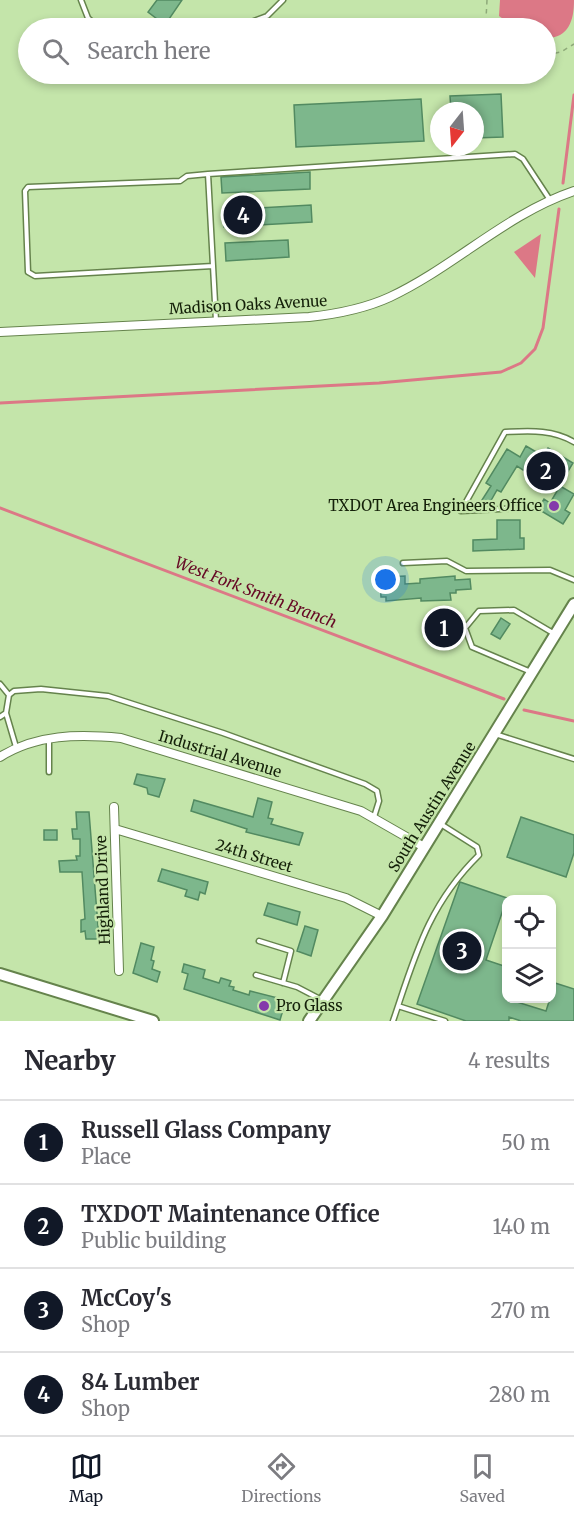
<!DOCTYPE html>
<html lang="en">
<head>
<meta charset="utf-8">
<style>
	:root { --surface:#fff; --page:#f7f7f7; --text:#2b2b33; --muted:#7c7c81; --line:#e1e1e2; --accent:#111827 }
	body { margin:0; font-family:Merriweather,serif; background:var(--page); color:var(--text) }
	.controls { position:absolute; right:18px; bottom:18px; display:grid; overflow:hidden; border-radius:12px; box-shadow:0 3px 9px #0003 }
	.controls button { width:54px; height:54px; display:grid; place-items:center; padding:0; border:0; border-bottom:2px solid var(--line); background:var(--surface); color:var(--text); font:30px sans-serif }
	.compass { position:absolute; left:430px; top:102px; width:54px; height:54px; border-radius:50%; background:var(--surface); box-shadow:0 3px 9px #0003; rotate:197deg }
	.you { position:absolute; left:386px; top:580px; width:21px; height:21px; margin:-15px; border:4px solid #fff; border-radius:50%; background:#1a73e8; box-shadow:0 0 0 9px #1a73e833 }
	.badge { display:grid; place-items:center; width:39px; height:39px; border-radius:50%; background:var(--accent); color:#fff; font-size:20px; font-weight:700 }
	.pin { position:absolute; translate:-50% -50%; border:3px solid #fff; box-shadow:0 2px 6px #0006 }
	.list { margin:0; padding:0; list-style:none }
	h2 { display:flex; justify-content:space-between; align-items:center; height:78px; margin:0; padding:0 24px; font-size:26px }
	h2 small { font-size:20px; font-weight:400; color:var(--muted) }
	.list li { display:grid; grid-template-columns:39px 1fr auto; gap:18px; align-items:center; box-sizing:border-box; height:84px; padding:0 24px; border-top:2px solid var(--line) }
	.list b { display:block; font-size:22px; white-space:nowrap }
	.list p { margin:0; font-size:20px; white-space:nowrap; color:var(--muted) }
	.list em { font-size:20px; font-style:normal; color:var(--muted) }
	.icon { flex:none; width:33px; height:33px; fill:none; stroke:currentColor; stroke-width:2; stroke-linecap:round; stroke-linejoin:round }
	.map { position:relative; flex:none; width:574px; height:1021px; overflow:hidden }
	.search { position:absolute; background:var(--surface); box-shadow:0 3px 9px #0003; left:18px; right:18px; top:18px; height:66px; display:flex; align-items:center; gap:15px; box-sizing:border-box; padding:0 21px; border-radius:33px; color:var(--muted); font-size:22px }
	.sheet { height:414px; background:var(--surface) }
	nav { display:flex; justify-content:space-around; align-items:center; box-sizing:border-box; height:84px; border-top:2px solid var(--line); background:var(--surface); font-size:16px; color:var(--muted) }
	nav a { display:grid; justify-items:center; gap:3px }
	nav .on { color:var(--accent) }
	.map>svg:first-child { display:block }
	.water { fill:#dc7886 }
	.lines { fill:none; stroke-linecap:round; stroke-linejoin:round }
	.stream { stroke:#dc7886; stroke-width:3 }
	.building { fill:#7db78c; stroke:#528a61; stroke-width:1.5 }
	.lane-casing { stroke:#65834c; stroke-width:7 }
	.street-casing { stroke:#65834c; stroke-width:10 }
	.secondary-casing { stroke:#65834c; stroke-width:14 }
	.path { stroke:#8ea979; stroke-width:1.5; stroke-dasharray:4.5 4.5; stroke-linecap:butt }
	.lane { stroke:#fff; stroke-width:4 }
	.street { stroke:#fff; stroke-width:8 }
	.secondary { stroke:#fff; stroke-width:10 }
	.poi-dot { fill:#8439ab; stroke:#c4e5aa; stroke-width:2 }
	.labels { text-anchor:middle; stroke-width:4.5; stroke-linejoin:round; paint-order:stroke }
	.street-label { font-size:15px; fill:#142009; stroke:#c4e5aa }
	.poi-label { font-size:15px; fill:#142009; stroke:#c4e5aa; text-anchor:end }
	.water-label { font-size:16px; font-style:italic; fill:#660925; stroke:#c4e5aa }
</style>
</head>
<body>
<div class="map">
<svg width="574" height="1021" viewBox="0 0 574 1021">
	<rect width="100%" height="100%" fill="#c4e5aa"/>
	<path class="water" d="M500 0H574C574 20 569 38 546 38V28H516L499 16Z
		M541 234 535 278 514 252Z"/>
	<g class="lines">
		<path class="stream" d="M563 183 574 95
			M0 403 379 383 501 372 521 363 535 349 543 328 559 209
			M0 508 504 699
			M524 710 574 721"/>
	</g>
	<path class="building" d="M157 0H182L165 25 148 12Z
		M501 94 503 137 475 138V111H451L450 96Z
		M421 99 424 141 296 147 294 105Z
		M310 172V189L222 193 221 177Z
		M311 205 312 222 224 227 223 210Z
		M288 240 289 257 226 261 225 243Z
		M526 446 543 456 548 448 573 463 561 483 548 475 543 483 517 466 501 492 497 490 489 504 482 500 491 486 486 483 507 449 520 457Z
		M560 486 574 494 565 510 570 513 563 524 538 509 544 499 550 503Z
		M497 520H520V538H524V549L473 551V540L497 539Z
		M405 576V584L420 583V579L455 576V580L470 579 471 589 456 590V593H450L451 600 421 601V598L386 601V597H381L380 580H385V577Z
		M439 613 457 619 449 642 432 637Z
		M501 618 510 624 500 639 491 634Z
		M137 774 165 779 159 797 148 794 147 788 134 784Z
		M258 798 272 802 268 818 273 819 271 824 303 833 299 845 246 832 247 829 191 811 194 800 253 817Z
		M76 812H89L99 939H86L85 931 81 932V920L85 919 82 872H60L59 861 77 860 76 856H80V839H73L72 829H77Z
		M521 817 574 835V853L566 877 507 857Z
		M44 830H57V840H44Z
		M162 869 208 882 205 894 200 892 198 900 185 896 187 890 158 881Z
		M460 882 507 898 486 960 507 967V999L546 1011 555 983 574 989V1021H521L509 1017V1021H466L417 1004Z
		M268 903 300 912 297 925 264 915Z
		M305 926 318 930 311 956 297 951Z
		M141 943 154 947 151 960 154 961 152 969 160 972 157 982 133 973Z
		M184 964 205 970 203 978 219 983 221 978 231 981 229 986 234 987 233 990 249 995 250 991 278 998V1001L285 1003 280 1020 184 989 188 974 182 972Z"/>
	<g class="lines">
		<g class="lane-casing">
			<path id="lane" d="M81 0 88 18 99 28
				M235 28 267 16 283 0
				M208 174 187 176 180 181 28 187 25 191 28 272 35 276 213 266
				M216 321 208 174 515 154 523 159 550 200
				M518 508 461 511 505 432C529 431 552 429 574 442
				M403 563 447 561 466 571 550 570 574 580
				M531 672 472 647 465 628 479 611 514 610 553 633
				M0 684 9 695
				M6 713 9 695 14 691 41 689 108 696 223 733 365 784 377 791 379 801 374 817
				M0 717 6 713 16 747
				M495 734 574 759
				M49 772V739
				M259 941 291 951 283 983
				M256 975 297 987 322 1000
				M398 1006 445 1021
				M393 1021C415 956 428 905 479 855L477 847 439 823"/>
		</g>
		<g class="street-casing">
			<path id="street" d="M0 332 309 317C337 314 364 309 390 297 454 267 506 214 574 191
				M0 757C36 734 79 734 121 738L361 811 424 847
				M114 807 119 971
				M115 829 346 898 382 916"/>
		</g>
		<g class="secondary-casing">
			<path id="secondary" d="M0 974 153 1021
				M309 1021 382 916 574 604"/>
		</g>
		<path class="path" d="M487 0 486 19 491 28
			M546 55 561 52 574 44"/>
		<use href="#lane" class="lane"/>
		<use href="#street" class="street"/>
		<use href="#secondary" class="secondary"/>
	</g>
	<g class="poi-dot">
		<circle cx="554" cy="506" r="6"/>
		<circle cx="264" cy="1006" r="6"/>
	</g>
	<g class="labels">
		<g class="street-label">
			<text transform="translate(248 305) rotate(-3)" y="5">Madison Oaks Avenue</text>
			<text transform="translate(220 754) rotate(17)" y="5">Industrial Avenue</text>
			<text transform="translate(432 807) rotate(-58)" y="5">South Austin Avenue</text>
			<text transform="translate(254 856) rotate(17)" y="5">24th Street</text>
			<text transform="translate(103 890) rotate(-92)" y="5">Highland Drive</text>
		</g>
		<g class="poi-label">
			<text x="542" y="511">TXDOT Area Engineers Office</text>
			<text x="276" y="1011" text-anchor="start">Pro Glass</text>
		</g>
		<g class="water-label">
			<text transform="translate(256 592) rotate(21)" y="6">West Fork Smith Branch</text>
		</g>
	</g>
</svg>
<div class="controls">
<button><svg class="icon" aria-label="locate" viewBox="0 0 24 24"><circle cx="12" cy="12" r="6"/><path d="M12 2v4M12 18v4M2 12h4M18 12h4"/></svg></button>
<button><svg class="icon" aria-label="layers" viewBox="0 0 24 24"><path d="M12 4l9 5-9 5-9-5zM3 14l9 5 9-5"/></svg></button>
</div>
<svg class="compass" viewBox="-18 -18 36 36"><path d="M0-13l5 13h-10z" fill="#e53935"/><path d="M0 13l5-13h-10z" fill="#7c7c81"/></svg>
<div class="you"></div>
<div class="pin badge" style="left:444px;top:628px">1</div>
<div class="pin badge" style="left:546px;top:471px">2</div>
<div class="pin badge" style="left:462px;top:951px">3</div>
<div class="pin badge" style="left:243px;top:215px">4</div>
<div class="search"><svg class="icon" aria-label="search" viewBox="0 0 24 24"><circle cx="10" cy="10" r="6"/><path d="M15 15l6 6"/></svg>Search here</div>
</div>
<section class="sheet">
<h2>Nearby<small>4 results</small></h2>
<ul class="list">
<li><span class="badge">1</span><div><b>Russell Glass Company</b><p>Place</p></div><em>50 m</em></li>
<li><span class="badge">2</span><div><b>TXDOT Maintenance Office</b><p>Public building</p></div><em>140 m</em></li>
<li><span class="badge">3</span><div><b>McCoy's</b><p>Shop</p></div><em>270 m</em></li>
<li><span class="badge">4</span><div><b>84 Lumber</b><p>Shop</p></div><em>280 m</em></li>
</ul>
</section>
<nav>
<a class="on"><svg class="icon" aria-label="map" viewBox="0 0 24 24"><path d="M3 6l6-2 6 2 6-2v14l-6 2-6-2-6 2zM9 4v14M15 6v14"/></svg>Map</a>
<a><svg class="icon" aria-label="directions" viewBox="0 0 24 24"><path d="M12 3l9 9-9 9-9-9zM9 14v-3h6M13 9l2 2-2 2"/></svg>Directions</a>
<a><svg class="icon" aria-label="saved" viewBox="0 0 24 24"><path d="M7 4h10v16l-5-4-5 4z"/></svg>Saved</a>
</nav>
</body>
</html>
